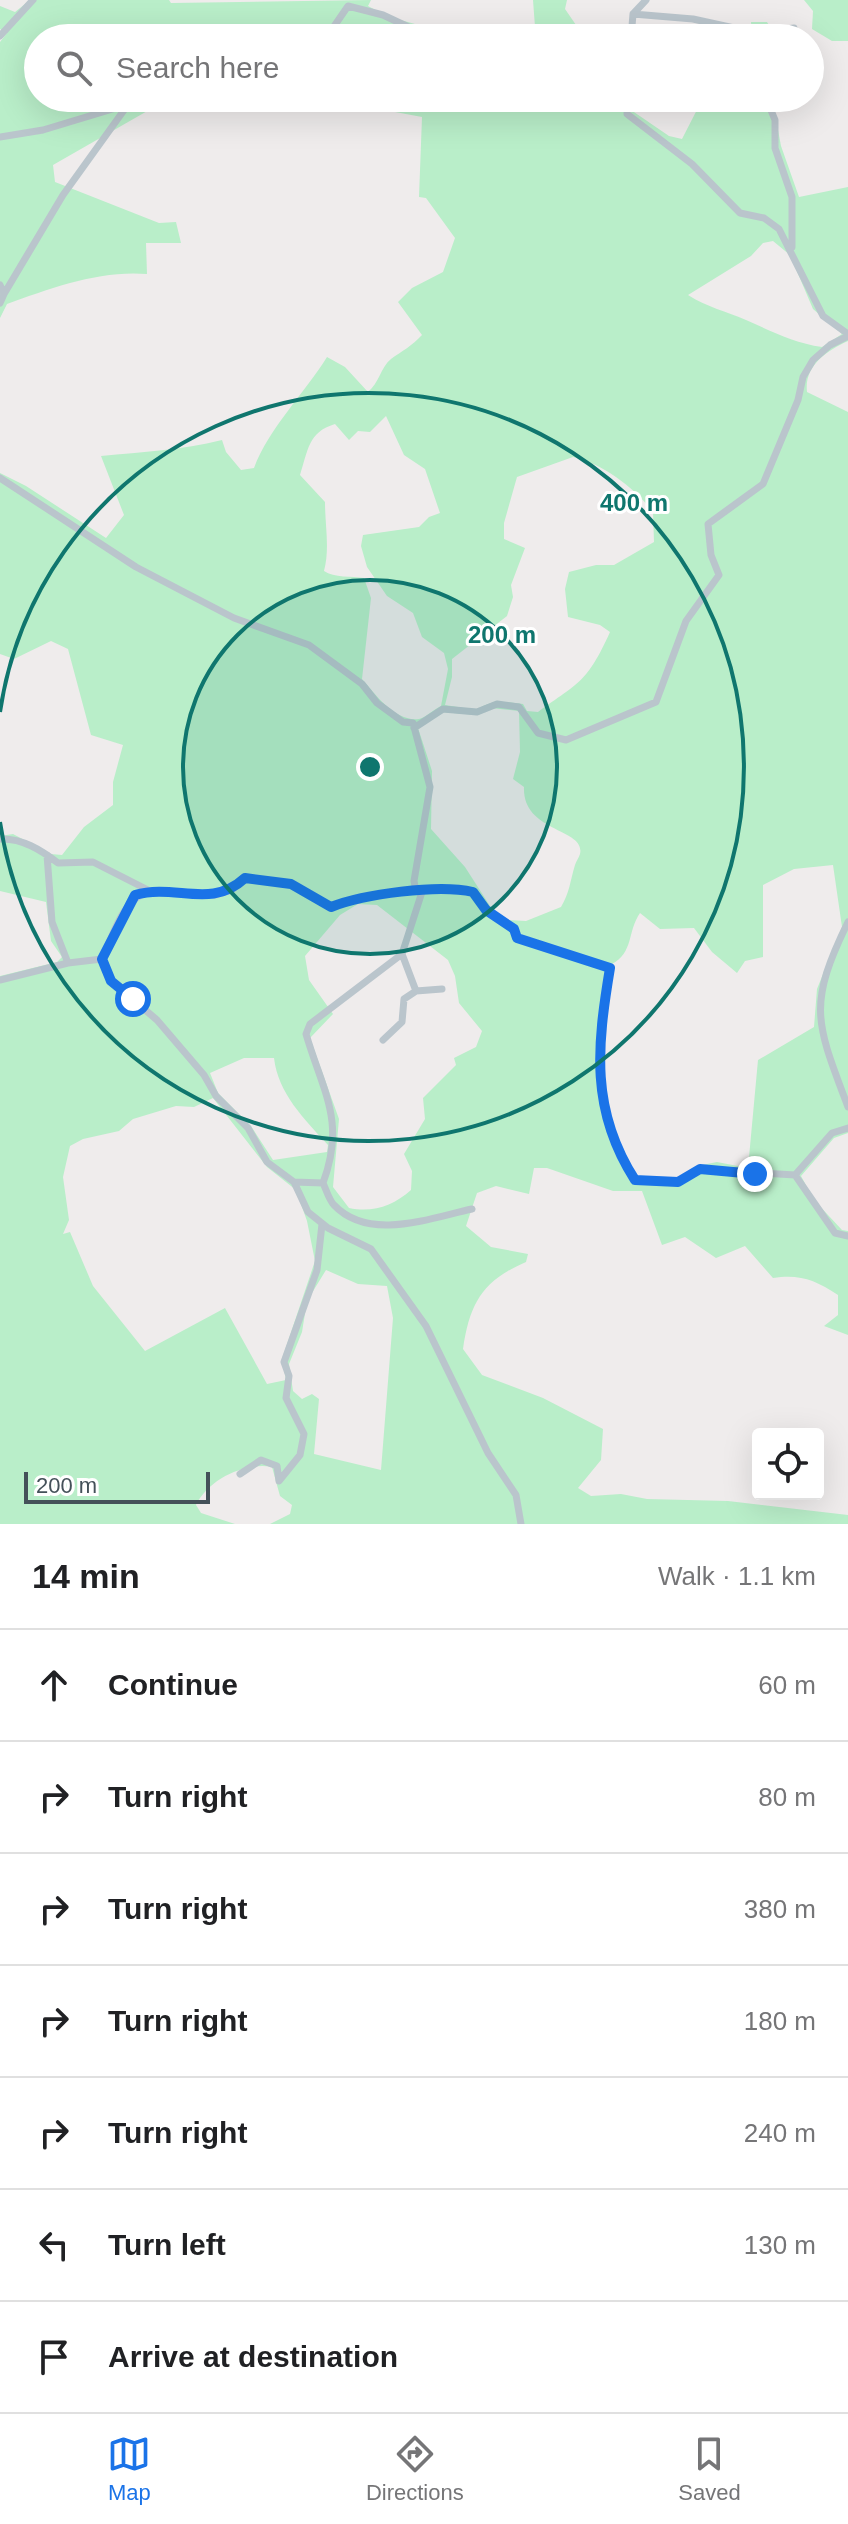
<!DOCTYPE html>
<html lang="en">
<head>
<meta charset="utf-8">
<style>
	:root { --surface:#fff; --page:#f6f6f6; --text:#202124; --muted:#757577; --line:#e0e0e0; --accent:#1a73e8 }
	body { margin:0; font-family:Helvetica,sans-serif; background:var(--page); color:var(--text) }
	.controls { position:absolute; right:24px; bottom:24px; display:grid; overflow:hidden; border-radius:8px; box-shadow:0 8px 32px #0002 }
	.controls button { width:72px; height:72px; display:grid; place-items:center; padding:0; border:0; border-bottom:2px solid var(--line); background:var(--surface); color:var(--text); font:40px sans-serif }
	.scale { position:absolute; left:24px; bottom:20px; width:186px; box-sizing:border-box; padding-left:8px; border:4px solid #445159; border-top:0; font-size:22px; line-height:28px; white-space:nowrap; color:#445159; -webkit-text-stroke:6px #fff; paint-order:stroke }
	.stop { position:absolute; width:24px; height:24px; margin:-18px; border:6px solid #1a73e8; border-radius:50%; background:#fff }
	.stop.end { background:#1a73e8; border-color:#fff; box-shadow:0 2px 8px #0008 }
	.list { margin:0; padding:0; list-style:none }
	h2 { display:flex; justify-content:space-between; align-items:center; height:104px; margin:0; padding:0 32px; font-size:34px }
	h2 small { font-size:26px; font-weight:400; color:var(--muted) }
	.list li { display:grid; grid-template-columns:52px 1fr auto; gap:24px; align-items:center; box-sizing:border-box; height:112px; padding:0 32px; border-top:2px solid var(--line) }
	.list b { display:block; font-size:30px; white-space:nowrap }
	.list em { font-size:26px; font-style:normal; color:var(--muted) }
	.icon { flex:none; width:44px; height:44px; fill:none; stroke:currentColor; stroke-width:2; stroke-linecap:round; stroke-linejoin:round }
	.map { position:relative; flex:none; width:848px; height:1524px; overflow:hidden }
	.search { position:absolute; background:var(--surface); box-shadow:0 8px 32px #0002; left:24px; right:24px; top:24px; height:88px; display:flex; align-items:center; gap:20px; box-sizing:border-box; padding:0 28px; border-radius:44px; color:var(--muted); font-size:30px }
	.sheet { height:888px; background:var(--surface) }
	nav { display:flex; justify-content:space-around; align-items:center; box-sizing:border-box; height:112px; border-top:2px solid var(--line); background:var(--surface); font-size:22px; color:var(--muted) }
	nav a { display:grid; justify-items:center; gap:4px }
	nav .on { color:var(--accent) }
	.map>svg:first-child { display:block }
	.green { fill:#b9eec9; fill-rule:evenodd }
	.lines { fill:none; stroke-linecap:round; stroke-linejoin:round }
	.minor { stroke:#bac5cc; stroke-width:7 }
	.route { stroke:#1a73e8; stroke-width:10 }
	.ring { fill:none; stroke:#0f766e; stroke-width:4 }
	.centre { fill:#0f766e; stroke:#fff; stroke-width:4 }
	.ring-label { font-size:24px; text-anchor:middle; font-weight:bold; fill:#0f766e; stroke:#fff; stroke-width:6; stroke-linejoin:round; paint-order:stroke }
</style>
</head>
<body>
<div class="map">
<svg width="848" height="1524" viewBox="0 0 848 1524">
	<rect width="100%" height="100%" fill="#efecec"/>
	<path class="green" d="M30 0H169L171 3 371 0 368 6C401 25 434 26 468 38H38V98H170L53 165 55 182 159 223 176 222 181 243H146L147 274C100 270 51 288 7 304L0 318V42L7 33 0 29V6L15 12Z
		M533 0H567L565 9 585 38H532L535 27Z
		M804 0H848V41H832L812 29 813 11Z
		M751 22H767L772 30 791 33 790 38H752Z
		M190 98H630L631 110 669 136 682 139 703 98H772L781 146 799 197 848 187V341C826 351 804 366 807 392L848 412V1133L834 1138 801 1176 814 1200 842 1230 848 1231V1335L824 1326 838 1315V1295C815 1280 800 1274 773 1278L745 1246 716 1258 685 1237 662 1245 642 1191H613L547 1168H534L529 1194 496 1186 477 1193 466 1226 491 1247 528 1254 526 1262C482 1281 470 1303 463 1349L482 1375 543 1398 603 1429 601 1460 578 1488 591 1496 621 1494 647 1499 728 1501 848 1515V1524H270L290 1514 292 1505 280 1496 272 1467C246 1462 209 1478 196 1505L201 1513 235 1524H0V976L57 962 62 957 51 941 46 902 0 891V836L13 834 51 854 62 855 84 827 113 805V782L123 745 91 735 68 649 51 641 14 659 0 654V473L26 486 106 538 124 515 101 456C143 452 181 450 222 440L226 452 241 470 254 468C269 428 304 394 327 357L345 367 368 392C379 383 381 367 391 359 402 351 412 346 422 335L398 302 412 288 443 272 455 238 426 198 419 197 422 117 379 109 221 105 200 99 191 104ZM773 241 790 255 813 309 842 334 822 347C794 343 771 331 746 320 725 311 707 307 688 295L751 256 763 243ZM386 416 404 455 425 469 440 513 429 517 419 527 363 535 361 546 367 567 387 596 413 613 422 637 444 653 448 669 441 706C434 709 425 718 419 719 395 722 376 695 362 679L371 598 364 578C352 576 334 578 324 571 330 549 325 526 325 502L300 475C308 451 308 432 335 424L349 440 358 431 370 432ZM573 457C603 464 635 488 653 512L654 542 614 565H596L569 572 565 589 568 617 600 625 610 632C587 683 579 682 538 712L527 711 523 704C505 702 492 699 477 710L445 705 452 677V659L507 616 513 597 511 585 525 548 504 539V523L517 477ZM491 708 519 711 520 752 513 779 524 787C522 833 586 828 580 854 579 858 576 861 575 865 570 881 570 892 561 907L526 921 507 920 492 909 465 867 431 829 432 771 418 728 442 712 478 715ZM833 865 842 927 817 989 814 1027 758 1060 748 1168 717 1162 697 1166 675 1180 639 1178C594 1116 602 1036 612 964 634 952 627 932 640 913L660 929 694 928 712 952 737 973 745 961 763 957V885L794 869ZM358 904 377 905 448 960 455 976 459 1003 482 1031 476 1047 454 1058 456 1065 423 1098 425 1119 404 1154 412 1171 411 1190C393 1206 373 1213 349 1208L333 1187 339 1119 310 1038 333 1014 309 980 305 956 340 915ZM244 1058H274C278 1093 304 1119 328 1145L327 1152 273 1160 251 1126 218 1093 210 1073ZM213 1098 267 1167 296 1190 307 1221 315 1261 282 1359 286 1380 267 1384 225 1308 145 1351 93 1286 70 1232 63 1234 69 1220 63 1177 70 1146 83 1139 119 1131 133 1119 176 1106 194 1107ZM326 1270 358 1284 387 1286 393 1318 381 1470 314 1454 319 1399 312 1394 302 1399 293 1391 289 1364 302 1332 307 1301Z"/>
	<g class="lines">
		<path class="minor" d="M633 14 693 19 757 33 794 28
			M0 36 33 0
			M326 38 348 6 383 15 417 31 455 38
			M631 38 633 14 646 0
			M628 98 627 114 692 164 740 213 764 218 779 229 823 316 848 334
			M766 98 775 120V148L792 197V247
			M0 137 43 130 149 98
			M0 285 4 294 0 303
			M4 294 63 195 127 106
			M0 478 136 567 234 618 309 645 362 684 377 703 403 722 413 723 430 787 414 881 416 891
			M414 728 443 709 477 712 497 704 519 707 538 733 566 740 656 702 686 621 719 575 711 555 708 524 763 484 798 400 803 377 813 360 830 345 848 336
			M0 839C22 838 41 850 58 863L93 862 150 891 216 895 232 890 245 878 291 884 331 907C365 894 438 884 473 892L486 910 514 929 517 938 610 968C597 1047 590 1109 635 1180L678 1182 700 1169 795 1175
			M47 855 52 922 68 963
			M848 922C807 1006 816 1022 848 1107
			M102 959 111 981 157 1020 204 1075 216 1096 248 1128 267 1162 294 1182 308 1212 328 1228 371 1249 426 1326 488 1453 516 1495 521 1524
			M0 980 68 963 102 959C114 934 121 900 150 891
			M416 991 402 954 422 892
			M383 1040 402 1022 404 999 416 991 442 989
			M848 1128 832 1133 795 1175 835 1233 848 1236
			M294 1182 323 1183C326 1189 329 1200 334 1205 369 1242 430 1218 472 1209
			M323 1183C346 1121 323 1092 306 1034L310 1024 402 954
			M240 1474 261 1460 277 1466 279 1481 300 1455 304 1434 286 1398 289 1376 284 1362 317 1270 322 1224"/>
	</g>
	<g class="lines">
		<path class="route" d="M133 999 111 981 102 959 135 895C176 883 210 910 245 878L291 884 331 907C364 894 438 884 473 892L486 910 514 929 517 938 610 968C597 1046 590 1110 635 1180L678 1182 700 1169 755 1174"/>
	</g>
	<circle cx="370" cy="767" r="187" fill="#0f766e" fill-opacity=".12"/>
	<g class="ring">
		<circle cx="370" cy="767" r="187"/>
		<path d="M0 712A374 374 0 1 1 0 822"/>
	</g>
	<circle cx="370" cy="767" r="12" class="centre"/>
	<g class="ring-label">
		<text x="634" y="511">400 m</text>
		<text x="502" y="643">200 m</text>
	</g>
</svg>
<div class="controls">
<button><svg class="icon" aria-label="locate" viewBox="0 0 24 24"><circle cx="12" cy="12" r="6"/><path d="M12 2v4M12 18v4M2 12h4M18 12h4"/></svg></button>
</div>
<div class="scale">200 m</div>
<div class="stop" style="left:133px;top:999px"></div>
<div class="stop end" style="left:755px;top:1174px"></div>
<div class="search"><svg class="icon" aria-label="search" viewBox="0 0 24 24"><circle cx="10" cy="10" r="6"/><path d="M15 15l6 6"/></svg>Search here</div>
</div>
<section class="sheet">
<h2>14 min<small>Walk · 1.1 km</small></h2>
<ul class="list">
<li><svg class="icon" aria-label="ahead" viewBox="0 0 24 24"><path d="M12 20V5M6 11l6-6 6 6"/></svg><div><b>Continue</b></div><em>60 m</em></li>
<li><svg class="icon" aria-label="right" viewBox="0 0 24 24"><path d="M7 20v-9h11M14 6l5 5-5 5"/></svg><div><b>Turn right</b></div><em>80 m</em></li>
<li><svg class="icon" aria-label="right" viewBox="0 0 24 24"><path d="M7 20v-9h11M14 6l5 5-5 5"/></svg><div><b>Turn right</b></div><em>380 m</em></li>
<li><svg class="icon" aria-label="right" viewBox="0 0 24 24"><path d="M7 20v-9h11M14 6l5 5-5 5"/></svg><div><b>Turn right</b></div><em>180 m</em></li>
<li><svg class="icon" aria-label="right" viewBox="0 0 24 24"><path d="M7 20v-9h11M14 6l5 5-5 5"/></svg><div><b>Turn right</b></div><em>240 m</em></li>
<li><svg class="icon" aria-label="left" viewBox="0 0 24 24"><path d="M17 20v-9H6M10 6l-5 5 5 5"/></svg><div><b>Turn left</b></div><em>130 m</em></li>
<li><svg class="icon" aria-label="arrive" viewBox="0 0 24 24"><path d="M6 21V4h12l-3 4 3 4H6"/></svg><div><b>Arrive at destination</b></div></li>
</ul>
</section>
<nav>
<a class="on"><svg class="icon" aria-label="map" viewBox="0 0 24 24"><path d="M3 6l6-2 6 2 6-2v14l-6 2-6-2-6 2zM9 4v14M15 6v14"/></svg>Map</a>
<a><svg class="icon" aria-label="directions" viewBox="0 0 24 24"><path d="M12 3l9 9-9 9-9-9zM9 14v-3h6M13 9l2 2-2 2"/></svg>Directions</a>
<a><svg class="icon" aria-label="saved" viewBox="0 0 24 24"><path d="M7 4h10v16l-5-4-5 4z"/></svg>Saved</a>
</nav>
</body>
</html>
